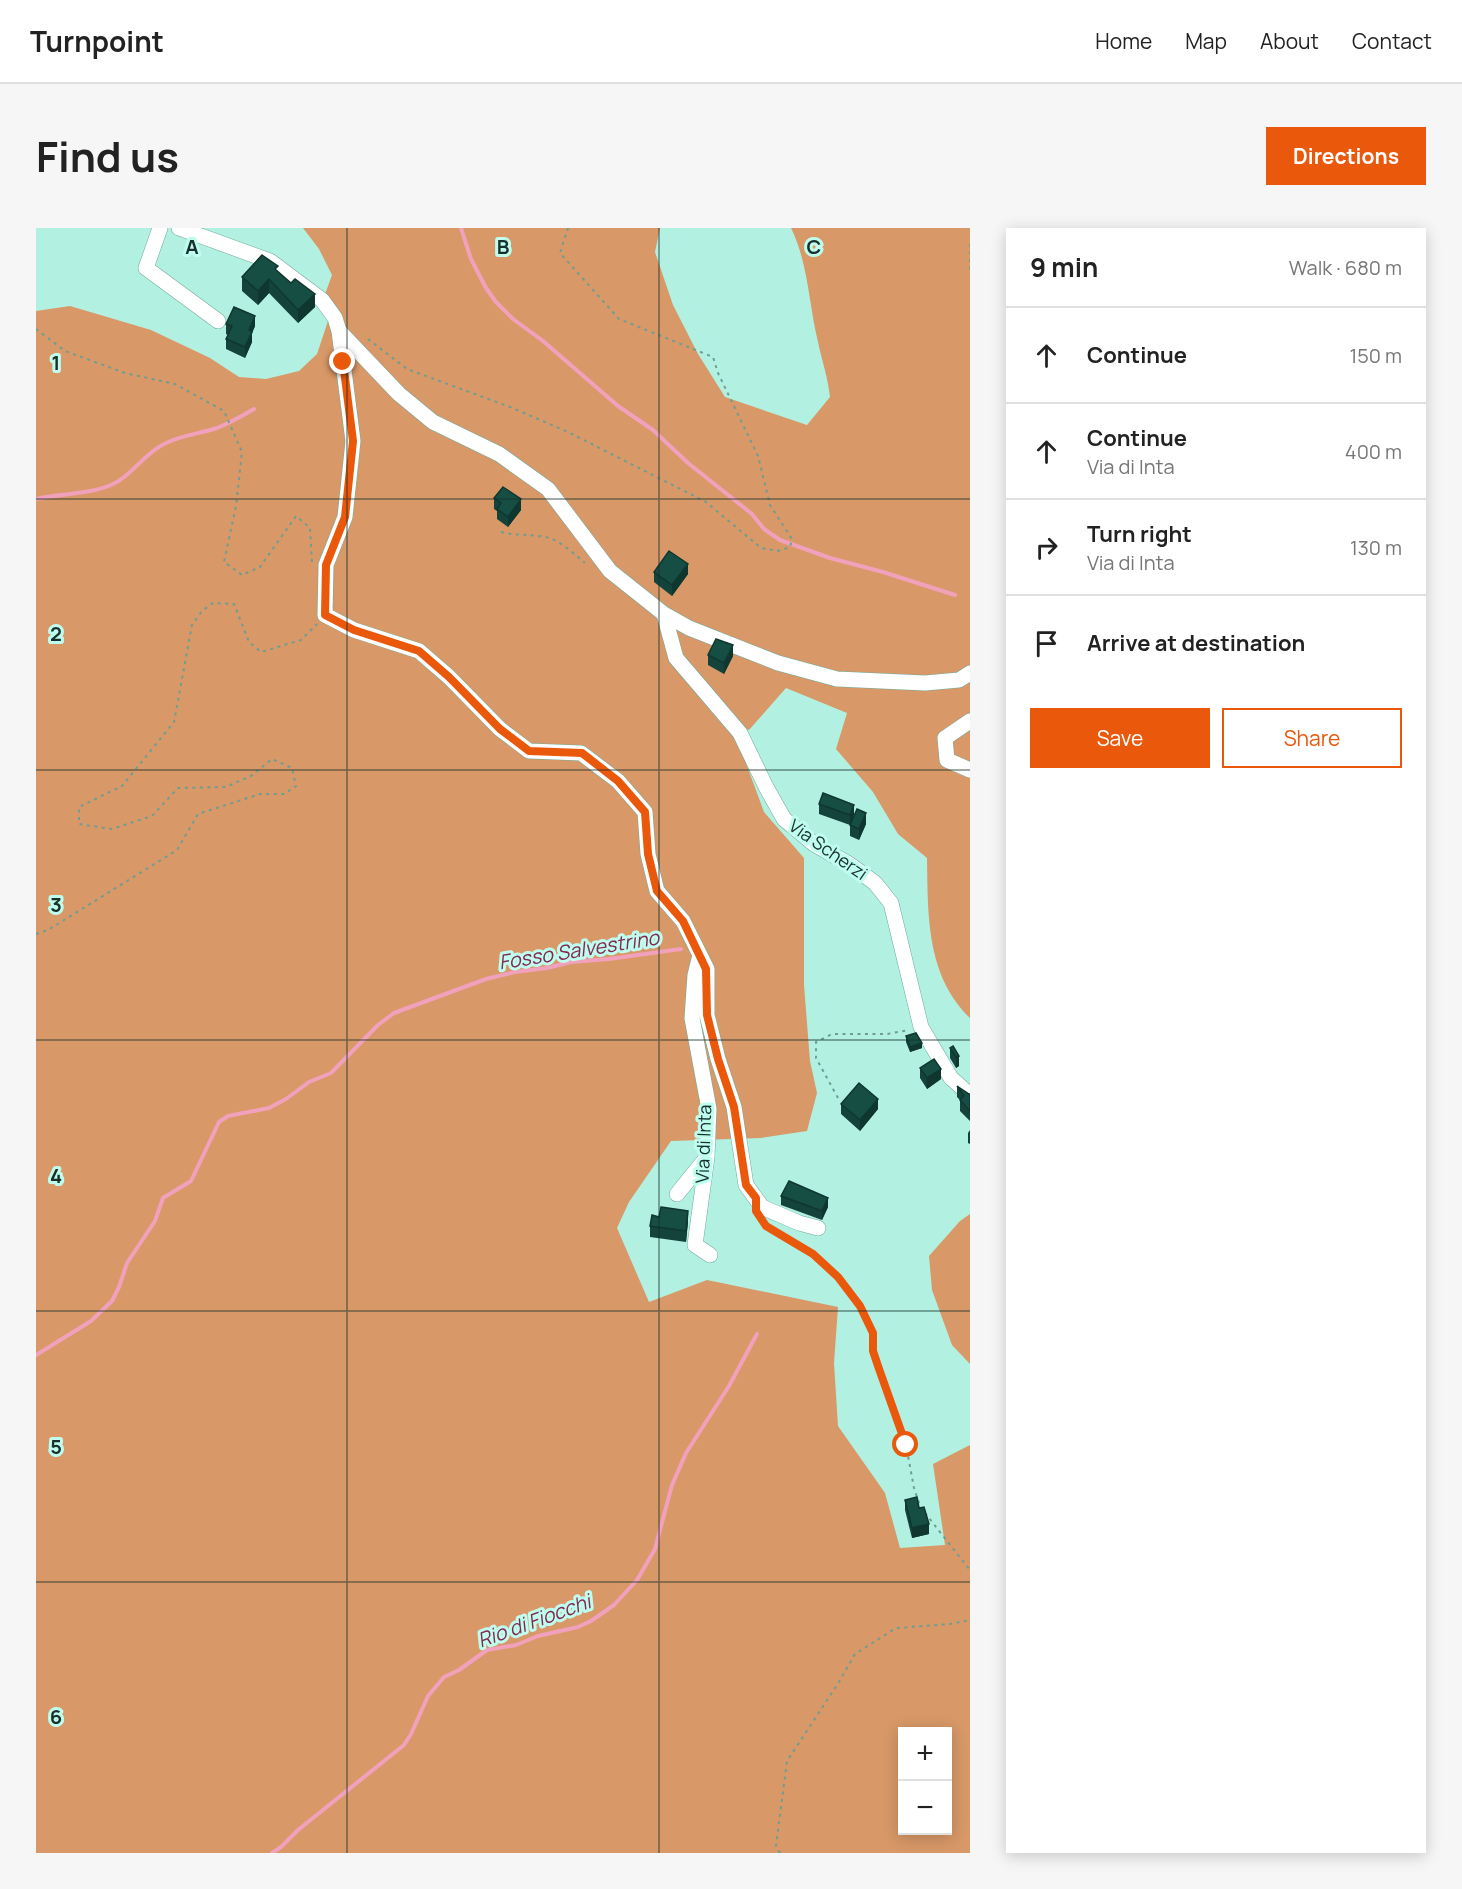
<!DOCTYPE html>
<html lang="en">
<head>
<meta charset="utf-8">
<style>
	:root { --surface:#fff; --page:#f6f6f6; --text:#222; --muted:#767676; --line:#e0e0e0; --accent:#ea580c }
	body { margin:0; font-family:Manrope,sans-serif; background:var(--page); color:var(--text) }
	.controls { position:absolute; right:18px; bottom:18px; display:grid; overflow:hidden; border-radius:0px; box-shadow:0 3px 15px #0003 }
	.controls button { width:54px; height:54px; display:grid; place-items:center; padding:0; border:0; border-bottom:2px solid var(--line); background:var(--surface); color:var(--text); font:30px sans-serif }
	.stop { position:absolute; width:18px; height:18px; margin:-14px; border:4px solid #ea580c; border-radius:50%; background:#fff }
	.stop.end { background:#ea580c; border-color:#fff; box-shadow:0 2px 6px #0008 }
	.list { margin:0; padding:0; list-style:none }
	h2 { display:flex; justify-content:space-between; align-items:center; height:78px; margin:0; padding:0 24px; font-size:26px }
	h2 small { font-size:20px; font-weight:400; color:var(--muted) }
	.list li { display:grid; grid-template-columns:39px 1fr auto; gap:18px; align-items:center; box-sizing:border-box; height:96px; padding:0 24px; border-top:2px solid var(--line) }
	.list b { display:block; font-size:22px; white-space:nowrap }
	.list p { margin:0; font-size:20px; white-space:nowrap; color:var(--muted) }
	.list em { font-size:20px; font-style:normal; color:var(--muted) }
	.actions { display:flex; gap:12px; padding:18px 24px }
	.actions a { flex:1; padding:14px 0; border:2px solid var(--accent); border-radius:0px; text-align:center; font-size:21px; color:var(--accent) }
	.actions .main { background:var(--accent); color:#fff }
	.icon { flex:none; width:33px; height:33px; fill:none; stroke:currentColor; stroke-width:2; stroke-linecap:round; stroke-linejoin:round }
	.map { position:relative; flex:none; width:934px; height:1625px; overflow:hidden; border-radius:0px }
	header { display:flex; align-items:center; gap:36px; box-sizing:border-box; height:84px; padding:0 30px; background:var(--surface); border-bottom:2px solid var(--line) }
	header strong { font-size:28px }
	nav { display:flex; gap:33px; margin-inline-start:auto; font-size:21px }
	.intro { display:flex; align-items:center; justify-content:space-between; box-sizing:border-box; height:144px; padding:0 36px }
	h1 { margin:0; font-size:42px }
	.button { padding:15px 27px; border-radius:0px; background:var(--accent); color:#fff; font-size:21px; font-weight:700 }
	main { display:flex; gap:36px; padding:0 36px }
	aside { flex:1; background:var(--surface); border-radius:0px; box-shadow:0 3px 15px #0003 }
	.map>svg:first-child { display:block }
	.forest { fill:#d89867; fill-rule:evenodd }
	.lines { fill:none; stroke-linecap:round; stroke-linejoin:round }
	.stream { stroke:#f2a1bd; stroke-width:4 }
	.minor-casing { stroke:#6eab9d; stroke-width:16 }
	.path { stroke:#6f9d92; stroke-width:2; stroke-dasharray:3 4.5; stroke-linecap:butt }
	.minor { stroke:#fff; stroke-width:15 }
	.wall { fill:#13433a }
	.shaded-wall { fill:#0f372f }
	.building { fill:#164e43; stroke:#0f372f; stroke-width:1.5 }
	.route { stroke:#ea580c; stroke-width:8 }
	.grid { fill:none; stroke:#17302b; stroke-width:1.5; stroke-opacity:0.55 }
	.labels { text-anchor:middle; stroke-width:6; stroke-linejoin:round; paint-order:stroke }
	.street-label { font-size:18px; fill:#17302b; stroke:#bffeee }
	.water-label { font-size:20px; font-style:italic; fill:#83284f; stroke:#bffeee }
	.grid-label { font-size:20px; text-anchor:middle; font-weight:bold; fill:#17302b; stroke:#bffeee; stroke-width:6; stroke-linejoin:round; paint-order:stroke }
</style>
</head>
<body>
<header>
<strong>Turnpoint</strong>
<nav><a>Home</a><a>Map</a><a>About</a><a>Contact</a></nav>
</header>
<div class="intro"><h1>Find us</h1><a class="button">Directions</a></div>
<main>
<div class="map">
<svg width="934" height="1625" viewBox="0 0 934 1625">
	<rect width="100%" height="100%" fill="#b2f1e1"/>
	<path class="forest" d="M267 0H624L619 24 637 77 662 126 689 169 771 197 794 169C792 150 786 133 782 114 773 77 772 34 755 0H934V790C890 747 892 687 891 630L862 606 837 564 800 521 811 485 750 460 713 502 705 500 644 428 631 382 577 339 515 258 400 190 366 162 307 100 288 69 296 47 283 21Z
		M34 78 115 102 174 130 203 149 230 151 263 143 281 126 292 93 358 171 393 200 460 232 507 266 568 347 624 392 635 433 700 508 728 584 768 630V757L774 833 781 865 771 903 725 910 635 913 593 974 581 1000 613 1074 671 1052 802 1079 798 1135 802 1198 849 1265 864 1320 909 1317 897 1236 934 1217V1625H0V83ZM866 1504H912V1602H866Z
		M934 986V1136L916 1117 896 1062 893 1028 924 993Z"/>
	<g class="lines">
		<path class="stream" d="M425 0 435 31 450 60 460 74 477 91 507 113 582 178 617 202 652 235 716 286 728 301 744 312 794 330 847 344 919 367
			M0 271C24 265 54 267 77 256 94 249 108 226 128 216 145 207 163 206 181 200 194 195 206 188 218 181
			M0 1127 55 1093 76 1073 83 1059 91 1035 119 993 127 970 155 953 183 894 192 888 233 880 250 871 273 854 295 845 342 797 358 785 450 751 479 744 511 740 535 734 573 731 645 721
			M236 1625 245 1619 262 1602 368 1517 375 1506 392 1468 408 1449 423 1442 451 1422 480 1417 502 1408 542 1399 555 1393 578 1377 601 1352 619 1321 636 1257 650 1225 693 1158 721 1106"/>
		<g class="minor-casing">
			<path id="minor" d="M124 0 110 40 182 93
				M143 0 234 33 286 72 299 90 303 103 363 166 397 194 463 226 512 261 574 343 628 386 653 400 742 435 801 451 889 455 923 452 934 445
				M303 103 317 213 309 289 290 337 289 387 318 402 383 423 413 449 464 501 493 523 545 525 582 553 609 584 612 626 621 663 647 693 671 741V787L682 831 698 879 710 957 726 979 763 995 782 1000
				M628 386 640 430 704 505 730 559 748 591 778 616 813 636 839 655 855 675 885 799 915 850 934 867
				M934 493 909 510 911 532 934 542
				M664 727 659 747 656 790 673 881 671 929 659 1017 674 1027
				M641 966 671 929"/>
		</g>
		<path class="path" d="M934 16V43
			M0 101 29 123 89 145 139 156 188 183 206 224 200 278 188 334 206 347 224 339 260 288 274 300 276 335
			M332 111 371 141 474 179 532 204 670 274 725 320 742 323 754 319 756 311 734 277 722 228 682 145 677 129 583 91 524 25 532 0
			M465 304C481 308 494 306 509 309 524 312 537 325 549 335
			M0 706 12 702 141 622 162 586 224 566H248L260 558 256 540 236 531 215 548 190 559 142 560 116 588 76 601 43 596V579L86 558 138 494 156 397 166 383 177 375 198 376 213 414 225 424 265 412 281 396
			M802 870 780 830V814L796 806H851L873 802
			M730 997 777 1026 802 1049 824 1078 837 1105V1123L870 1217 878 1260 885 1281
			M889 1285 934 1342
			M744 1625 740 1618 751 1533 803 1454 819 1426 860 1400 914 1396 934 1392"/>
		<use href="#minor" class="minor"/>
	</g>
	<path class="wall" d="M242 44 279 79 262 95 233 65 222 77 206 63V49Z
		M190 96 219 98 216 105V114L209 130 190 121V111L192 107 190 106Z
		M458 270 485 282 472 299 461 291V283L458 281Z
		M618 344 652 346 636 368 618 354Z
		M672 427 697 428 688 446 672 437Z
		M783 576 818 588 830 596 823 612 814 608V597L783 586Z
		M870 808 886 820 874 824 870 814Z
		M914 820 923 828V838L920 840 914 830Z
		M884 840 905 851 891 861 884 850Z
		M921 858 933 866H934V893L924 883V872L921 869Z
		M805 876 842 881 824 903 805 886Z
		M934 902V916L932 915V905Z
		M745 968 792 979 786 992 745 977Z
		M652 993 650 1014 614 1009V998Z
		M869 1272 883 1280 893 1306 876 1310 869 1282Z"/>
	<path class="shaded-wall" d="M233 51V65L222 77V63Z
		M279 66V79L262 95V82Z
		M219 88V98L216 105V114L209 130V119L213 102Z
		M485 271V282L472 299V289Z
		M652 336V346L636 368V357Z
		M697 417V428L688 446V435Z
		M818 577V587L814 597V587Z
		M830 585V596L823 612V601Z
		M886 815V820L874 824V819Z
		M923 828V838L920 840V829Z
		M905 841V851L891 861V850Z
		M842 871V881L824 903V892Z
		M792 970V979L786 992V983Z
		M652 983V993L650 1014V1003Z
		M893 1296V1306L876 1310V1300Z"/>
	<path class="building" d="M226 27 242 38 239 41 255 55 259 51 279 66 262 82 233 51 222 63 206 49Z
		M198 79 219 88 213 102 216 104 209 119 190 111 196 98 190 96Z
		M467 259 485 271 472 289 461 281 465 275 458 270Z
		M633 323 652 336 636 357 618 344Z
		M680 411 697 417 688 435 672 427Z
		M787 565 818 577 814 587 783 576Z
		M821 581 830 585 823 601 814 597Z
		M880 805 886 815 874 819 870 808Z
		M917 818 923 828 920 829 914 820Z
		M898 831 905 841 891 850 884 840Z
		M823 855 842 871 824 892 805 876Z
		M921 858 933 866H934V883L924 872 928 868Z
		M753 953 792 970 786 983 745 968Z
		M625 979 652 983 650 1003 614 998 616 987 623 989Z
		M881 1269 883 1280 888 1279 893 1296 876 1300 869 1272Z"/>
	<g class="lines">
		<path class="route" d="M307 134 317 213 309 289 290 337 289 387 318 402 383 423 413 449 464 501 493 523 546 525 582 553 609 584 612 626 621 663 647 693 670 741 671 787 682 831 698 879 710 957 720 970V983L730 998 777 1026 802 1049 824 1078 837 1105V1123L842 1138 870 1217"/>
	</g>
	<path class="grid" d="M311 0V1625M623 0V1625M0 271H934M0 542H934M0 812H934M0 1083H934M0 1354H934"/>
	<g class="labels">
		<g class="street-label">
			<text transform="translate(792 622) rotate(35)" y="6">Via Scherzi</text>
			<text transform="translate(668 916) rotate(-88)" y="6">Via di Inta</text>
		</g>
		<g class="water-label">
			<text transform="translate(543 722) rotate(-9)" y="7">Fosso Salvestrino</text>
			<text transform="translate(498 1393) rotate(-20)" y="7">Rio di Fiocchi</text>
		</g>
	</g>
	<g class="grid-label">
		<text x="156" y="26">A</text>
		<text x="467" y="26">B</text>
		<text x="778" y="26">C</text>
		<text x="20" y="142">1</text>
		<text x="20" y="413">2</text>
		<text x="20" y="684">3</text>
		<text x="20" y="955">4</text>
		<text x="20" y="1226">5</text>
		<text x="20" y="1496">6</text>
	</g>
</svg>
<div class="controls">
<button>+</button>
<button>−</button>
</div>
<div class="stop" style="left:870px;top:1217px"></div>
<div class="stop end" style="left:307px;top:134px"></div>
</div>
<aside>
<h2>9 min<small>Walk · 680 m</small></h2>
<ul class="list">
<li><svg class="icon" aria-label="ahead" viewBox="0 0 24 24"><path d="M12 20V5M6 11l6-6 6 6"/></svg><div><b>Continue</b></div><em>150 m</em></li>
<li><svg class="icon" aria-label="ahead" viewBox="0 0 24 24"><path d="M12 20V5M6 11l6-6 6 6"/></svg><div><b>Continue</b><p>Via di Inta</p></div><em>400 m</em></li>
<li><svg class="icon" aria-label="right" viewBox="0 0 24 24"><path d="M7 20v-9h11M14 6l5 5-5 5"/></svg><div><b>Turn right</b><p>Via di Inta</p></div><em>130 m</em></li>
<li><svg class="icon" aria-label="arrive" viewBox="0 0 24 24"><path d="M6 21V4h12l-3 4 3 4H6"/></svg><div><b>Arrive at destination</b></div></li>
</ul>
<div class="actions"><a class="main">Save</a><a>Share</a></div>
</aside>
</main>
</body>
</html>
